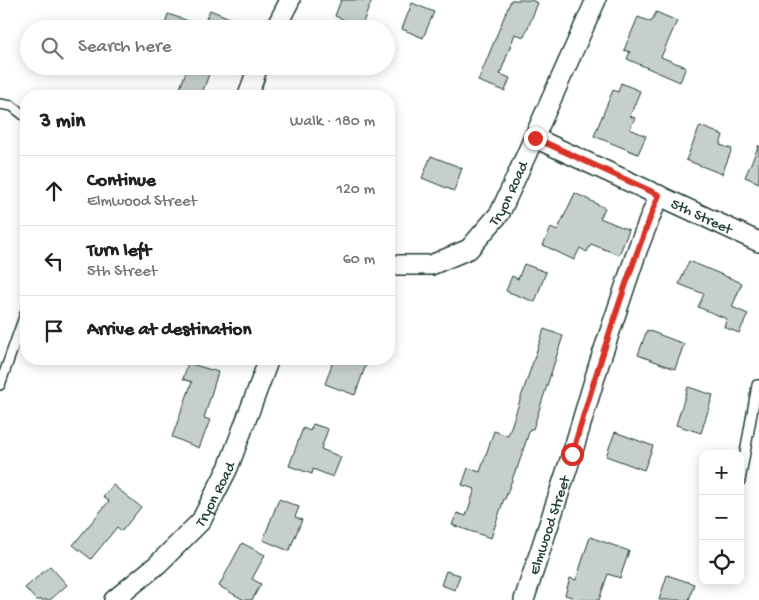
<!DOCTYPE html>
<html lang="en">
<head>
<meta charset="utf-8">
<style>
	:root { --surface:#fff; --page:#f6f6f6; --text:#202124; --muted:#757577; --line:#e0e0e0 }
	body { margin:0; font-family:"Gochi Hand",sans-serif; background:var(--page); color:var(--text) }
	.controls { position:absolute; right:15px; bottom:15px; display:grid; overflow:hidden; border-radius:10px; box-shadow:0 2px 12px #0003 }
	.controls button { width:45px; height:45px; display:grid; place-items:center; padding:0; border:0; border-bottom:1px solid var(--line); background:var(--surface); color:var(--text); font:25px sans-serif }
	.stop { position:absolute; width:15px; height:15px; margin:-11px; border:4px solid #d93025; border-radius:50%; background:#fff }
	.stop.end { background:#d93025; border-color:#fff; box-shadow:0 1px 5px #0008 }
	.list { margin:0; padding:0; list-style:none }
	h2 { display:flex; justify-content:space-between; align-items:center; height:65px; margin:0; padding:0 20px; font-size:21px }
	h2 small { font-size:16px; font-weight:400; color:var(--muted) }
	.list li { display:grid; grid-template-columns:32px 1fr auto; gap:15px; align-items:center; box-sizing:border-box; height:70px; padding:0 20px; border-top:1px solid var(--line) }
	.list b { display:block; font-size:19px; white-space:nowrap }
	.list p { margin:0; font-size:16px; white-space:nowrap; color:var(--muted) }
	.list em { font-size:16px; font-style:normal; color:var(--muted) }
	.icon { flex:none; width:28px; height:28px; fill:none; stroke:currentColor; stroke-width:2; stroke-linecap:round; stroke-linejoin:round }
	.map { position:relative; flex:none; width:759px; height:600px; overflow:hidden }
	.search { position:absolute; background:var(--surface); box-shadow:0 2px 12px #0003; left:20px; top:20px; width:375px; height:55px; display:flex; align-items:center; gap:12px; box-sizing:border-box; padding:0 18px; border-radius:28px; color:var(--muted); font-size:19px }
	.panel { position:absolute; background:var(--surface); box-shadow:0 2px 12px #0003; left:20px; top:90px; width:375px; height:275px; border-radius:20px }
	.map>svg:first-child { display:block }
	.building { fill:#c7cfcc; stroke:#1f3d34 }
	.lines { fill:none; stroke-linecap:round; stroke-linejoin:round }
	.service-casing { stroke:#1f3d34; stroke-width:12 }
	.minor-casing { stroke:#1f3d34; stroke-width:22 }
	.service { stroke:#fff; stroke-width:9 }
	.minor { stroke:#fff; stroke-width:19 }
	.route { stroke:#d93025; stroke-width:6 }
	.labels { text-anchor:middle; stroke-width:4; stroke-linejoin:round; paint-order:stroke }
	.street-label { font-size:15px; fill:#1f3d34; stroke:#fff }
</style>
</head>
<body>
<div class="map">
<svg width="759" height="600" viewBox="0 0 759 600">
	<rect width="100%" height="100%" fill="#fff"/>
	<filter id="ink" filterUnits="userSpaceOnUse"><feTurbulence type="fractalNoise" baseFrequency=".02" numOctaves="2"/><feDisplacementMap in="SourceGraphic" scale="10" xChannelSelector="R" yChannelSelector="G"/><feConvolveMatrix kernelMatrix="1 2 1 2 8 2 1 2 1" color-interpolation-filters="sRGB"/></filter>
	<g filter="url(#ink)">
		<path class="building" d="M341 0H372L361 27 335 16Z
			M511 0H531L538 3 524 37 515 34 500 74 510 78 505 91 478 81Z
			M412 3 434 12 423 38 402 29Z
			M210 10 254 28V29H174L165 25 168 14 203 26Z
			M656 12 677 21 661 57 686 67 680 82 627 59 630 52 624 50 638 17 651 22Z
			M188 66H212L201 96 180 88Z
			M621 83 640 91 630 116 635 118 630 129 646 136 638 154 594 136 613 90 618 92Z
			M700 126 723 135 720 145 732 149 722 174 686 160Z
			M759 145V183L745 177Z
			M431 156 462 168 454 191 422 178Z
			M575 193 605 208 600 218 629 230 619 255 591 244 587 252 580 248 574 260 543 245 551 228 557 231Z
			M689 261 742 283 732 307 748 314 739 333 724 327 727 319 698 307 704 294 679 284Z
			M524 264 546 272 535 302 506 291 512 276 518 279Z
			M544 329 563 336 533 429H530L517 469H516L505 499H504L491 538 452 525 457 513 466 516 475 489 462 485 468 468 480 472 494 431 508 436Z
			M647 330 684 344 675 369 638 355Z
			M341 359H368L355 395 325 384 333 361 339 363Z
			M188 363 218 372 204 418 210 420 199 448 172 437 192 382 183 379Z
			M688 387 713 395 701 433 676 425Z
			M313 424 328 429 321 449 341 457 333 477 313 469 312 474 289 466 303 428 310 431Z
			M615 432 653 446 644 470 606 456Z
			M113 485 141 507 122 531 117 527 91 559 73 545 109 501 103 497Z
			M279 499 299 507 295 517 302 520 289 551 263 540Z
			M590 537 629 551 620 578 608 574 599 600H571L572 597 565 595 570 578 576 580Z
			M242 543 265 555 252 579 261 584 252 600H244L219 586Z
			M50 566 67 585 50 600H36L25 588Z
			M446 571 460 575 455 590 441 585Z
			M667 575 694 584 689 600H659Z"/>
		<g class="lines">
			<g class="service-casing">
				<path id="service" d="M0 104 12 106 26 117
					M0 385 26 311
					M740 481 757 385H759"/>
			</g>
			<g class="minor-casing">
				<g id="minor">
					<path d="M275 29 290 0"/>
					<path d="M248 96 258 66"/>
					<path id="s1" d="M535 138 759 242"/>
					<path id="s2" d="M389 265H431L469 249 500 213 596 0"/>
					<path id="s3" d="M114 600 158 564 201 521 228 468 269 359"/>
					<path id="s4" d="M524 600 572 454 599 364 638 248 659 195"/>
				</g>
			</g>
			<use href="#service" class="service"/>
			<use href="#minor" class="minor"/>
		</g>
	</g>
	<g class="lines" filter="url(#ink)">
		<path class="route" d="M535 138 659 195C625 280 598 367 572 454"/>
	</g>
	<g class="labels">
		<g class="street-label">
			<text dy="5" stroke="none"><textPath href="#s2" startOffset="152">Tryon Road</textPath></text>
			<text dy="5" stroke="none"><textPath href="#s1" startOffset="184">5th Street</textPath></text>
			<text dy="5" stroke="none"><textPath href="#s3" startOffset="148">Tryon Road</textPath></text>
			<text dy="5" stroke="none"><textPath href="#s4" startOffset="79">Elmwood Street</textPath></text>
		</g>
	</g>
</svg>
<div class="controls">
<button>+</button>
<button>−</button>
<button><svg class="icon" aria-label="locate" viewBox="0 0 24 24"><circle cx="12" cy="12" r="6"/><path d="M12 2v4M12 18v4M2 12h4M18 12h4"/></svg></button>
</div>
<div class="stop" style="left:572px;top:454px"></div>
<div class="stop end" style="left:535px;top:138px"></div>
<div class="search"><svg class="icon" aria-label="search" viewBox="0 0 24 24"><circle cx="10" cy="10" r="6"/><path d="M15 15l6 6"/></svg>Search here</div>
<section class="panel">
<h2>3 min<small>Walk · 180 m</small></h2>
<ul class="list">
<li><svg class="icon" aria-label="ahead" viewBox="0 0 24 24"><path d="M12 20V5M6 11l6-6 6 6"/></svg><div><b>Continue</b><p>Elmwood Street</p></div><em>120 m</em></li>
<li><svg class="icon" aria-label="left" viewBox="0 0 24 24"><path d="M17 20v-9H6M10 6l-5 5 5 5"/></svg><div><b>Turn left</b><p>5th Street</p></div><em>60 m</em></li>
<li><svg class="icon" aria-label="arrive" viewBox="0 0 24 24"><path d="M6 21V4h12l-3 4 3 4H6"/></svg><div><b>Arrive at destination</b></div></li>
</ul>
</section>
</div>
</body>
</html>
